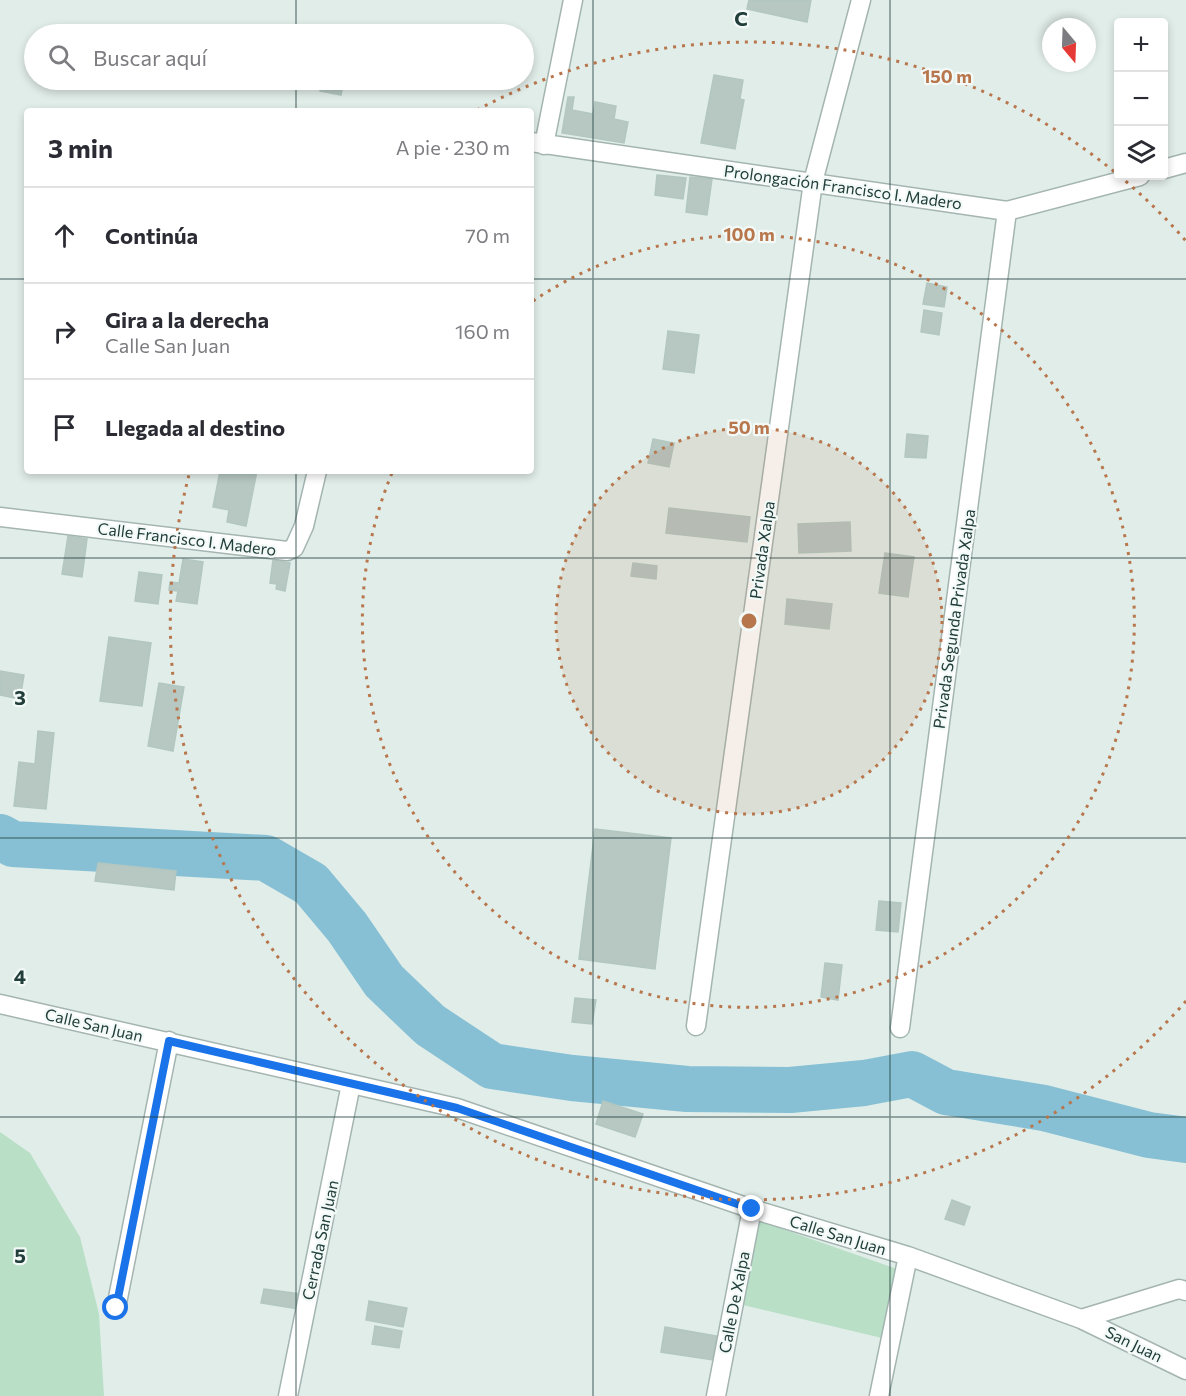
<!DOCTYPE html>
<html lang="es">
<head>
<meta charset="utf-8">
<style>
	:root { --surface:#fff; --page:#f7f7f7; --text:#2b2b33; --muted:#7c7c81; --line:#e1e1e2 }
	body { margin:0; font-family:Commissioner,sans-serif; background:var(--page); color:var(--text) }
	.controls { position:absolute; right:18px; top:18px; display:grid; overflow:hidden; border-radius:6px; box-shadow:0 3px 9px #0003 }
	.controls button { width:54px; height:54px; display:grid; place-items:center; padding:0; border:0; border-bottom:2px solid var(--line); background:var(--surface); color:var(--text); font:30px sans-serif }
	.compass { position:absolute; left:1042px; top:18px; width:54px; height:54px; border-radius:50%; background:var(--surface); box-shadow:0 3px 9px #0003; rotate:161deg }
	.stop { position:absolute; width:18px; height:18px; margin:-14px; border:4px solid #1a73e8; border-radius:50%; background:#fff }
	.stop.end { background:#1a73e8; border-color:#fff; box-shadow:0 2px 6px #0008 }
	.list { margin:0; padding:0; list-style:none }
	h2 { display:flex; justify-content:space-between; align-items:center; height:78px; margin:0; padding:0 24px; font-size:26px }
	h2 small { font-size:20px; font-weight:400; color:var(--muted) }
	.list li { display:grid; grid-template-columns:39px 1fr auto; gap:18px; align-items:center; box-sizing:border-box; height:96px; padding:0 24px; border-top:2px solid var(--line) }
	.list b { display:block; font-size:22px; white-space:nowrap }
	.list p { margin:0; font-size:20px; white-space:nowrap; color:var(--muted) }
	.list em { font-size:20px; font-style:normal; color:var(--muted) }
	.icon { flex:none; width:33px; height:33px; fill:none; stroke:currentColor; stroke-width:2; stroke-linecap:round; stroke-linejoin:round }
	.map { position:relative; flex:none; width:1186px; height:1396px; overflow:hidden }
	.search { position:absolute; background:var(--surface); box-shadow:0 3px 9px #0003; left:24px; top:24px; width:510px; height:66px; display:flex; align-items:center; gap:15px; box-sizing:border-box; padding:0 21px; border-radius:33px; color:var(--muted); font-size:22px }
	.panel { position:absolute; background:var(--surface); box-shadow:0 3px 9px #0003; left:24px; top:108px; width:510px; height:366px; border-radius:6px }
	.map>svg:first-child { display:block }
	.green { fill:#b9dfc7 }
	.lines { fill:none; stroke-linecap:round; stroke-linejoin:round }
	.river { stroke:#87c0d4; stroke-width:46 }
	.building { fill:#b7c7c2; stroke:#b3c7c1; stroke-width:1.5 }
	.minor-casing { stroke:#a4b5b1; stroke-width:21 }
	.minor { stroke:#fff; stroke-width:18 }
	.route { stroke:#1a73e8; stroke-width:8 }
	.grid { fill:none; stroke:#213e3a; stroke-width:1.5; stroke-opacity:0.55 }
	.ring { fill:none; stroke:#b8764c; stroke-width:3; stroke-dasharray:3 6 }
	.labels { text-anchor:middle; stroke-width:4.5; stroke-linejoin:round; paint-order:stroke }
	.street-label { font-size:16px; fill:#213e3a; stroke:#f2f9f6 }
	.grid-label { font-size:20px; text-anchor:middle; font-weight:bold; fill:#213e3a; stroke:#f2f9f6; stroke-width:4.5; stroke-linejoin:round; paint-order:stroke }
	.centre { fill:#b8764c; stroke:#f2f9f6; stroke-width:3 }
	.ring-label { font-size:18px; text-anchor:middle; font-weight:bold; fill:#b8764c; stroke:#f2f9f6; stroke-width:4.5; stroke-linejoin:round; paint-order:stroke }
</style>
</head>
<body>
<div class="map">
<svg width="1186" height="1396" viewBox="0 0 1186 1396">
	<rect width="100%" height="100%" fill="#e1ede9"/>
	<path class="green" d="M0 1132 30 1153 80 1237 99 1314 104 1396H0Z
		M757 1220 897 1269 882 1338 743 1305Z"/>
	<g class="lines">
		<path class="river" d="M0 837 13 844 266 858 311 884 347 927 384 981 430 1025 492 1066 572 1078 687 1089 790 1090 864 1083 912 1074 946 1092 1044 1108 1149 1135 1186 1140"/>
	</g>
	<path class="building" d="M749 0H811L807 22 747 9Z
		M714 75 743 80 740 99 744 100 735 149 701 143Z
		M323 80H344L341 95 320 91Z
		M568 97H574L572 110 593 114 595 102 616 106 614 119 628 122 624 143 562 133Z
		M657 175 686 178 683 199 655 195Z
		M690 177 712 179 707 215 686 212Z
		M927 283 947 287 944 307 923 304Z
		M924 310 942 313 939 335 921 332Z
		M668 331 699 335 694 373 663 369Z
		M907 434 928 436 926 458 905 457Z
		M653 439 674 443 669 467 648 463Z
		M220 471H257L246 526 227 522 229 510 213 507Z
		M669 508 750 517 747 542 666 533Z
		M850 522 851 551 799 553 798 524Z
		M68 536 87 539 82 577 62 574Z
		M885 553 914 557 908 597 879 593Z
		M183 559 203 562 197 604 176 601 178 591 169 590 170 582 179 583Z
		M273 560 290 563 285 591 276 589 277 584 270 583Z
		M633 563 657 566 656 579 631 576Z
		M139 572 162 575 158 604 135 601Z
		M787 599 832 604 829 629 785 624Z
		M109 637 151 643 142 706 100 701Z
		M0 671 24 675 20 699 0 695Z
		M159 683 184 687 173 751 148 746Z
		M38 731 54 733 46 809 14 806 19 762 35 764Z
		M595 829 671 838 655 969 579 959Z
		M98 863 176 871 174 890 95 881Z
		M879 901 901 903 898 932 876 930Z
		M825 963 842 965 838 1000 821 997Z
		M575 998 596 1000 592 1024 572 1022Z
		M603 1101 643 1114 635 1137 596 1124Z
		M952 1200 970 1207 964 1225 945 1219Z
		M264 1289 300 1294 298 1309 261 1303Z
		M369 1301 407 1308 403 1327 366 1320Z
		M375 1326 402 1331 399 1348 372 1344Z
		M665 1327 717 1336 713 1360 661 1352Z"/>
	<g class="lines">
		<g class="minor-casing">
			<path id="minor" d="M531 142 1007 211 1140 176
				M544 145 573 0
				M1164 169 1186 163
				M0 517 287 551 294 548 304 526 317 471
				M0 1004 457 1108 752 1209 908 1256 1081 1319 1186 1370
				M696 1026 813 182 861 0
				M900 1028 1007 211
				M116 1308 169 1041
				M1081 1319 1179 1289 1186 1291
				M288 1396 351 1084
				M716 1396 752 1209
				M879 1396 908 1256"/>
		</g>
		<use href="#minor" class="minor"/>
	</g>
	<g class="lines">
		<path class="route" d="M116 1308 169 1041 457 1108 752 1209"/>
	</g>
	<path class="grid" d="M296 0V34M593 0V1396M890 0V1396M296 80V111M0 279H27M531 279H1186M296 471V1396M0 558H1186M0 838H1186M0 1117H1186"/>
	<circle cx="749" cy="621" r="193" fill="#b8764c" fill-opacity=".12"/>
	<g class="ring">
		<circle cx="749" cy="621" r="193"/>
		<path d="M533 301A386 386 0 1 1 392 473"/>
		<path d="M1186 1001A579 579 0 0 1 190 471M477 110A579 579 0 0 1 1186 241"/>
	</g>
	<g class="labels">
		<g class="street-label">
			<text transform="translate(843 187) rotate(8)" y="6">Prolongación Francisco I. Madero</text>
			<text transform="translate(187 539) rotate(7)" y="6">Calle Francisco I. Madero</text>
			<text transform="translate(762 550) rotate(-82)" y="6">Privada Xalpa</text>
			<text transform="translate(954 619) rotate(-82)" y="6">Privada Segunda Privada Xalpa</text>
			<text transform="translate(94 1025) rotate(13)" y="6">Calle San Juan</text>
			<text transform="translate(838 1235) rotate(17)" y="6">Calle San Juan</text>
			<text transform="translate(320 1240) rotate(-78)" y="6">Cerrada San Juan</text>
			<text transform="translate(734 1302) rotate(-79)" y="6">Calle De Xalpa</text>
			<text transform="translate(1134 1344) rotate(26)" y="6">San Juan</text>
		</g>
	</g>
	<g class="grid-label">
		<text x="741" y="26">C</text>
		<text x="20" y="705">3</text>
		<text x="20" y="984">4</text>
		<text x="20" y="1263">5</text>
	</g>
	<circle cx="749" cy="621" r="9" class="centre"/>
	<g class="ring-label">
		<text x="947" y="83">150 m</text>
		<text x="749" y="241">100 m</text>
		<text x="749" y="434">50 m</text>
	</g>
</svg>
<div class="controls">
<button>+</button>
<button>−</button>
<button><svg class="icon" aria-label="layers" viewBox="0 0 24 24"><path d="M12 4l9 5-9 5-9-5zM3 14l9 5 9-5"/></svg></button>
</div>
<svg class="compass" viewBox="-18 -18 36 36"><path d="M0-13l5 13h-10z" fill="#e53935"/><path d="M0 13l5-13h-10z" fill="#7c7c81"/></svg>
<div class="stop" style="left:116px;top:1308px"></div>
<div class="stop end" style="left:752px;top:1209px"></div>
<div class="search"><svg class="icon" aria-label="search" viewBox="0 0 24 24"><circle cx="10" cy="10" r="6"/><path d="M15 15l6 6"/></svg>Buscar aquí</div>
<section class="panel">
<h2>3 min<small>A pie · 230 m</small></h2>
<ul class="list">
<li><svg class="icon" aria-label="ahead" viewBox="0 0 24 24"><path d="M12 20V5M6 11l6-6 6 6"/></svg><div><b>Continúa</b></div><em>70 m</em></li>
<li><svg class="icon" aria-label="right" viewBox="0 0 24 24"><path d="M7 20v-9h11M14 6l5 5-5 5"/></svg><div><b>Gira a la derecha</b><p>Calle San Juan</p></div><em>160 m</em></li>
<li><svg class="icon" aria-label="arrive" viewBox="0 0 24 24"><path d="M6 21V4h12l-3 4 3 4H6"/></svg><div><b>Llegada al destino</b></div></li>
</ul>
</section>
</div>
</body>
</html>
